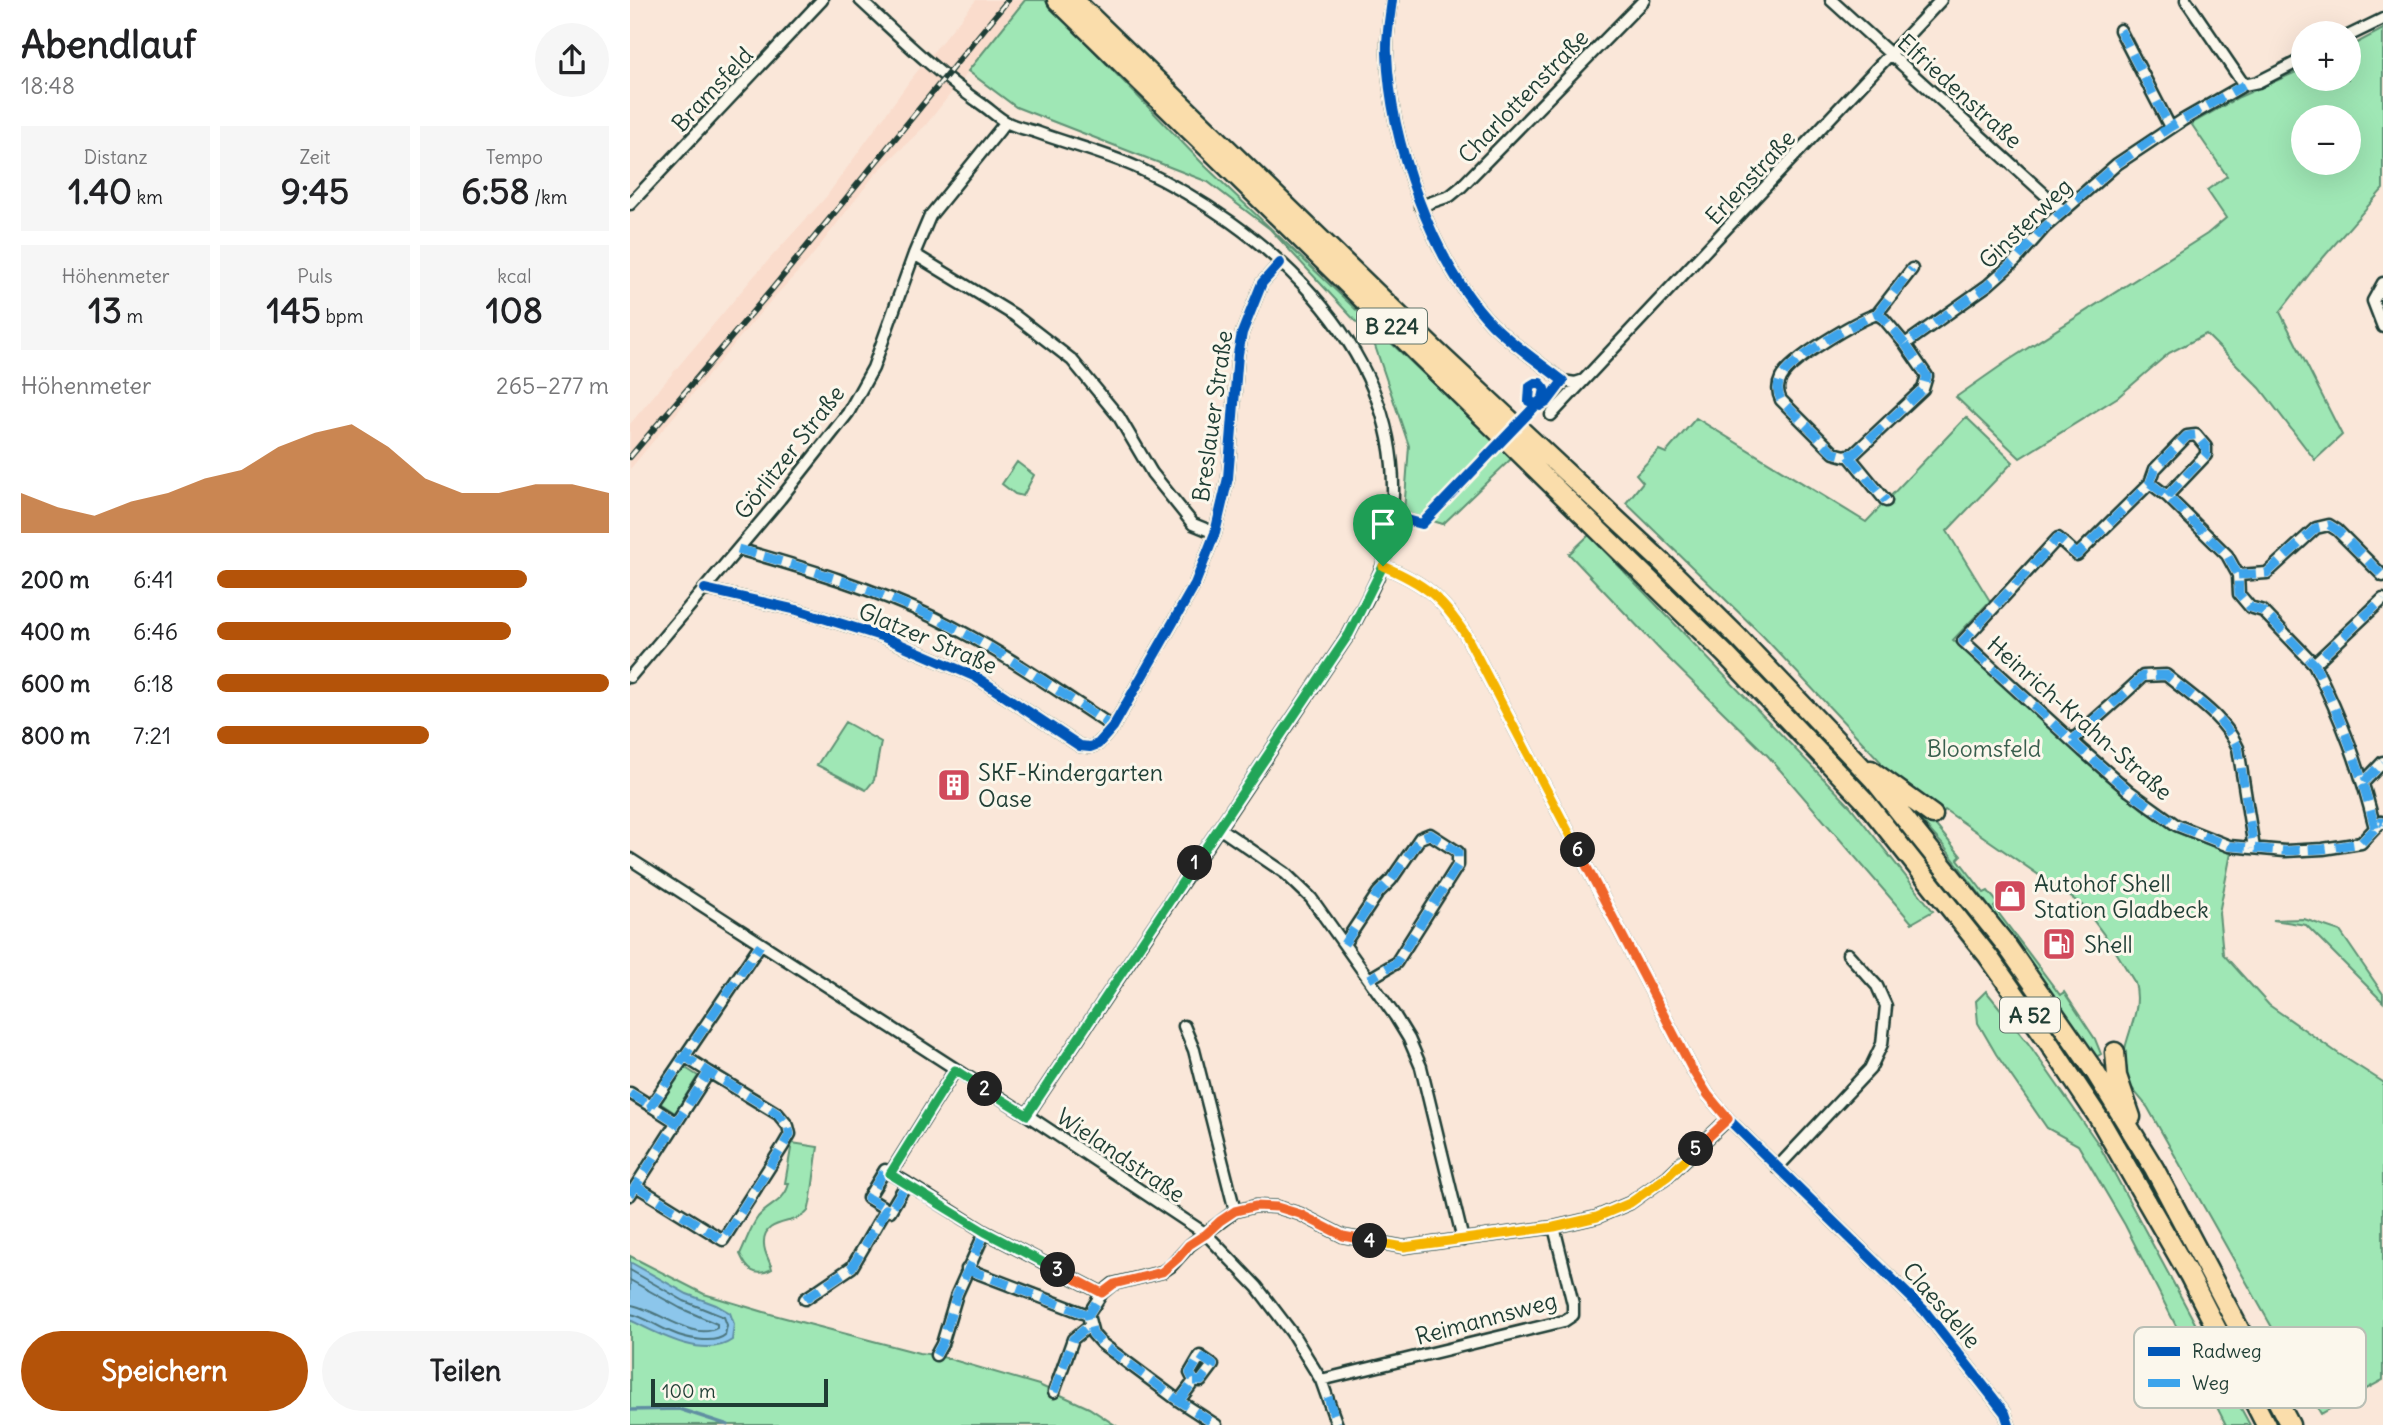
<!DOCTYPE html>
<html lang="de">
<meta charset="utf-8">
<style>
:root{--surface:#fff;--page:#f6f6f6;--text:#202124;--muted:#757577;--accent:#b45309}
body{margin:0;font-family:Delius,sans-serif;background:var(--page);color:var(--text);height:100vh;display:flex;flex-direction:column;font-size:26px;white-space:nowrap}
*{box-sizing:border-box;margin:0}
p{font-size:23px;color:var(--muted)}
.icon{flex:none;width:38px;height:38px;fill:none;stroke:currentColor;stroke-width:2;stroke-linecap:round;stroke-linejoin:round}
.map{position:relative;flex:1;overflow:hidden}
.drawer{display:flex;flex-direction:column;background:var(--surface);width:630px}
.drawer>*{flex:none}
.buttons{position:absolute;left:1661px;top:21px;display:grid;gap:14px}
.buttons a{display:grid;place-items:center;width:70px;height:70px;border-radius:50%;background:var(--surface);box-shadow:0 7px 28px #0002;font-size:35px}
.scale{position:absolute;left:21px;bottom:18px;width:177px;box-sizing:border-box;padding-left:7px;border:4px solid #1f3d34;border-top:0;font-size:19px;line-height:24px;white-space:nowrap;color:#1f3d34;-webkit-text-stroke:5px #fbf7ec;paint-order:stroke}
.pin{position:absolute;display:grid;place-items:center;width:60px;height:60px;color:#fff;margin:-72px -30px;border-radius:50% 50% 50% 0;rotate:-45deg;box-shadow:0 0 7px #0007}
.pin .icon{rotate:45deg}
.km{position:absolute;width:35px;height:35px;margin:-18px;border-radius:50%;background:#222;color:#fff;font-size:19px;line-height:35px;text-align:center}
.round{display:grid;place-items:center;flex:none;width:74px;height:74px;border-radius:37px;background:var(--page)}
.overview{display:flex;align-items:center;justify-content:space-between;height:119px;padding:0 21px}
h1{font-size:38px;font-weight:800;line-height:52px}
.stats{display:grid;grid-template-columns:repeat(3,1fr);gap:10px;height:119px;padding:7px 21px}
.stats div{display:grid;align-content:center;border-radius:0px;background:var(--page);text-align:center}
.stats b{font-size:35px;font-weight:800}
.stats small{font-size:19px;font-weight:400}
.stats p{font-size:19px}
.chart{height:196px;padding:14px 21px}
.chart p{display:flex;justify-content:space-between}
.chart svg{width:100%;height:126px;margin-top:7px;fill:var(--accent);opacity:.7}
.cta{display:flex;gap:14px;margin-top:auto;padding:14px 21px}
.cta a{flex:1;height:80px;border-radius:42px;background:var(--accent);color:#fff;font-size:28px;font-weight:800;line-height:80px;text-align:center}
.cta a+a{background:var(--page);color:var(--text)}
ul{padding:0 21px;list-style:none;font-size:23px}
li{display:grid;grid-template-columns:112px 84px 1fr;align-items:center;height:52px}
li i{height:18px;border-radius:9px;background:var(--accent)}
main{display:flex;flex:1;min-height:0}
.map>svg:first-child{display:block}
.built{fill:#fadccc}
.green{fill:#9fe7b5;stroke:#5f9274;stroke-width:2;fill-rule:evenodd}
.water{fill:#8cc6eb;stroke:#608fa2;stroke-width:2}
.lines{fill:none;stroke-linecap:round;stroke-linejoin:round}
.shore{stroke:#4b747d;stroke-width:2}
.stream{stroke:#608fa2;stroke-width:3.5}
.street-casing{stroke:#1f3d34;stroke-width:15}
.highway-casing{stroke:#1f3d34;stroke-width:23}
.street{stroke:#fbf7ec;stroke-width:10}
.highway{stroke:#faddab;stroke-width:18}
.rail-casing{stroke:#1f3d34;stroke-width:6}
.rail{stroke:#fbf7ec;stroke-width:3.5;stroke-dasharray:10;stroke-linecap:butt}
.quiet{stroke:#3da4eb;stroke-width:9;stroke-dasharray:18 9;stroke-linecap:butt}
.cycleway-casing{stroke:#fbf7ec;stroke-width:15}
.cycleway{stroke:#0057b8;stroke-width:10}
.split-1-casing{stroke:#fff;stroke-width:14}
.split-2-casing{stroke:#fff;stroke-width:14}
.split-3-casing{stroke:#fff;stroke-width:14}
.split-4-casing{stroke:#fff;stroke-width:14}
.split-5-casing{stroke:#fff;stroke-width:14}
.split-6-casing{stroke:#fff;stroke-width:14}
.split-7-casing{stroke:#fff;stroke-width:14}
.split-1{stroke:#22a559;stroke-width:9}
.split-2{stroke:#22a559;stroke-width:9}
.split-3{stroke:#22a559;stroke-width:9}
.split-4{stroke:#f0652b;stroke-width:9}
.split-5{stroke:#f5b400;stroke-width:9}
.split-6{stroke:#f0652b;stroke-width:9}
.split-7{stroke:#f5b400;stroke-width:9}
.labels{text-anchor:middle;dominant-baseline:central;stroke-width:6;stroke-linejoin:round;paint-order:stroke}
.shield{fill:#fbf7ec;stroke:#61756b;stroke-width:2}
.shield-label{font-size:21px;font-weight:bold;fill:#1f3d34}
.street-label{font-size:23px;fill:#1f3d34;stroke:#fbf7ec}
.park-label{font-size:23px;fill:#395f4e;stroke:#fbf7ec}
.poi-label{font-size:23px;fill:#1f3d34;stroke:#fbf7ec;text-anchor:start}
.key{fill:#fbf7ec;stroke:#b9bfb5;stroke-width:2}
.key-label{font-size:19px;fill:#1f3d34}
</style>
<main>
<section class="drawer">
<div class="overview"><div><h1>Abendlauf</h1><p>18:48</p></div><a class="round"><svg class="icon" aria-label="share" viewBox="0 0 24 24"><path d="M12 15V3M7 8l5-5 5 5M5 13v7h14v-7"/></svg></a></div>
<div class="stats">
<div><p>Distanz</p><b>1.40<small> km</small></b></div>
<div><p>Zeit</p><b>9:45</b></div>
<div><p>Tempo</p><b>6:58<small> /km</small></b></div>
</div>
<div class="stats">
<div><p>Höhenmeter</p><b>13<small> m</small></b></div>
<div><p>Puls</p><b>145<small> bpm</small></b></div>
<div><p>kcal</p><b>108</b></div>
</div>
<div class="chart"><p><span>Höhenmeter</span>265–277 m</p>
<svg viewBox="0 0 160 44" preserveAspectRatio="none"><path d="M0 44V30L10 35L20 38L30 33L40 30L50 25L60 22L70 14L80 9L90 6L100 14L110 25L120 30L130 30L140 27L150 27L160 30V44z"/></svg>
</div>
<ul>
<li><b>200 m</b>6:41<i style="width:79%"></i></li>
<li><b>400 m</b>6:46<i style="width:75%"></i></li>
<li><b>600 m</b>6:18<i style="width:100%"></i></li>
<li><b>800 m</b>7:21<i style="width:54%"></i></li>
</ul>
<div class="cta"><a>Speichern</a><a>Teilen</a></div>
</section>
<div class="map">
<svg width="1753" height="1425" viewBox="0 0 1753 1425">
<rect width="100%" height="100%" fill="#fae7d9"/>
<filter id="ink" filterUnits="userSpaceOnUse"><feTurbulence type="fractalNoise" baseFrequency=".0143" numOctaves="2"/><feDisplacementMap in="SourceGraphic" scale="14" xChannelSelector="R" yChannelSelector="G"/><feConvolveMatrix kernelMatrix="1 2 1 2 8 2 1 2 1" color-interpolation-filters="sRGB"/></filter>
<g filter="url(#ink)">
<path class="built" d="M346,0H395L295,126L246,173L178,261L136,306L0,469V424L125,275L196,197L281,79Z"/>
<path class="green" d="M395,0H415L575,166L882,458L813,524L774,512L779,446L743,340L640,229L578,182L386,107L338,71Z
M1753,29V189L1685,267L1650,312L1712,435L1685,460L1630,388L1576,334L1539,353L1488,397L1390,458L1326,397L1379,360L1577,234L1596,218L1577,190L1597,176L1562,125L1563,123L1609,97L1673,69V79H1718L1719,47ZM1673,117H1718V163H1673Z
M1336,417L1383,462L1317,531L1360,601L1323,640L1512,809L1546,832L1601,853L1589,913L1593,954L1639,1005L1709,1054L1753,1082V1380L1691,1414L1518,1108C1511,1098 1495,1083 1494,1071C1489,1041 1514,1016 1505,983L1483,947L1452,905L1315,810L1312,814L1247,768L1251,762L1133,636L996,503L1013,482L1006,474L1029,450L1036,453L1066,418L1236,522Z
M387,462L404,475L393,496L385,494L372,484Z
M959,535L1220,806L1303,911L1282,923L1138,756L1032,652L939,554Z
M215,722L251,742L244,780L236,790L187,765Z
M1286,810L1299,817L1331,856L1328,859L1354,893L1358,891L1368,903L1364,907L1430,995L1434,992L1465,1039L1471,1054L1466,1057L1379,933L1312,844L1284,813Z
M1674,919L1710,931L1753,994V1002L1676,925L1643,920Z
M1356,991L1398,1043L1469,1145L1620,1425H1596L1495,1225L1448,1145L1417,1128L1366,1054L1348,1023L1346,1001Z
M54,1067L68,1076L45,1113L30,1103Z
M162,1143L188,1147C186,1157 181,1207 178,1211C167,1226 132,1217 134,1244C134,1253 140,1261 142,1269C125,1278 117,1270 110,1254C116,1242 120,1228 128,1217C139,1204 155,1202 159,1183H155Z
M0,1256L74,1294L144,1315L289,1353L306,1355L409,1385L459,1408L485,1425H0Z"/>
<path class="water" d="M0,1262L57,1294L86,1305L100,1313L104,1324L102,1340C74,1360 26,1333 0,1320Z"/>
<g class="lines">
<path class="shore" d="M0,1270L54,1301L94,1317L97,1325L95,1335C84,1345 54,1338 41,1332C27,1327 14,1316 0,1314
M0,1280L50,1308L87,1324V1328C63,1342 24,1307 0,1305"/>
<path class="stream" d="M0,1410L49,1409L98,1425"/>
<defs>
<path id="street" d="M230,0C269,36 307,73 350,103C359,109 367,117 376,122C385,127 396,129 406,132C439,144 475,153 506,167C634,226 766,343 763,494C762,518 760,545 752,567C743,590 730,612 719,634L397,1115
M762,0C760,17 756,36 757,53C760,140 801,261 862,324C883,345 910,363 933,381L945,383L954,380
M1201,0L1433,211
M1556,0L1614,85
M1490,30L1540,127
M1718,36L1753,19
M0,204L192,0
M790,206L820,196L831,187L1014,0
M284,254L384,315L442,360L489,417L522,473L563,524L585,533
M1753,283L1743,301L1753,327
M1247,314L1282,269
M1275,344L1254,319L1247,314C1226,321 1161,359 1151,378C1147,386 1147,392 1151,400L1204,453L1215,456L1225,453L1293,389L1297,376L1275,344L1358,285L1386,260L1415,227L1487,164L1553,120L1614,85L1628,82L1673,59
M921,415L1311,0
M1219,456L1256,501
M1520,483L1537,496L1597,555L1608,575L1609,594L1620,607L1633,611L1684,664
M1537,496L1576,455V447L1566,435L1557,436L1525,469L1520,483L1447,555L1428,538L1333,641L1453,751L1499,791L1546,825L1599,846L1655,851L1693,849L1731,843L1751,822L1753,823
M108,549C175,568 242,588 305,618C367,648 425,689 483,727
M753,566C795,583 810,596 836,635L1063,1071L1078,1095L1098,1119L1294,1310L1375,1413L1379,1425
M1608,575L1637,573L1686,528L1699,525L1707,530L1753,576
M75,589L167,610L251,636L346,677L450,746L460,747L468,744L483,727L565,584L585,533L598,478L608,354L612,333L632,283L650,263
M0,677L150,499L218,413L243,368L284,254L300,216L376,122
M1442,741C1465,718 1490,699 1513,676L1536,675C1561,696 1595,717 1608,748L1624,848
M1734,782L1753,762
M589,828L655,873L681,898L765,1016L779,1039L791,1067L833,1240
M1745,828C1730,767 1712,720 1684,664L1753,599
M0,859L397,1115L576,1234L627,1287L662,1333L691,1380L707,1425
M714,944L748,893L761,880L790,838L800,834L828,852V865L766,963L739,979
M554,1026L564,1050L605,1211
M0,1093L21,1106
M46,1122L21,1106L130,945
M1147,1168L1240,1069L1252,1044L1256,1006L1247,986L1218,954
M260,1174L325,1070
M277,1183L355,1232L472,1293
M6,1186L93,1240L153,1146L160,1134L158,1126L148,1114L79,1072
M0,1195L79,1072L54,1056
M337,1269L458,1315
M175,1299L222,1267L256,1209L260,1211L277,1183L255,1170L238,1198L256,1209
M306,1355L312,1344L327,1294L355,1232
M691,1380L934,1321L943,1315V1304L924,1227
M424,1392L443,1339L459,1326
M549,1401L564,1381L560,1373L570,1356L583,1365L571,1381H564
M586,1425L549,1401L471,1343L463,1334L458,1315L472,1293L483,1284L532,1272L541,1266L560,1245L605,1211L626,1206L647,1207L670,1214L713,1236L774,1247L924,1227L967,1217L1000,1203L1038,1176L1098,1119"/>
<path id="highway" d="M427,0L1095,654L1234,800L1358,956L1413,1034L1470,1120L1559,1275L1636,1425
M444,0L805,350L1031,561L1108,637L1244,780L1377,946L1465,1072L1524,1168L1660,1425
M1241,770L1303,815
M1485,1052L1487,1076L1501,1117"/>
</defs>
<use href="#street" class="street-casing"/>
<use href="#highway" class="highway-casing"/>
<use href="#street" class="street"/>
<use href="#highway" class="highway"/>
<defs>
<path id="rail" d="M0,457L143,288L378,0"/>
</defs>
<use href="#rail" class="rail-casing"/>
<use href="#rail" class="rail"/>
<path class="quiet" d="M1490,30L1540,127
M1247,314L1282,269
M1275,344L1254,319L1247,314C1226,321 1161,359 1151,378C1147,386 1147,392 1151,400L1204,453L1215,456L1225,453L1293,389L1297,376L1275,344L1358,285L1386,260L1415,227L1487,164L1540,127L1614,85
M1219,456L1256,501
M1520,483L1537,496L1597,555L1608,575L1609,594L1620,607L1633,611L1684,664
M1537,496L1576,455V447L1566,435L1557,436L1525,469L1520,483L1447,555L1428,538L1333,641L1453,751L1499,791L1546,825L1599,846L1655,851L1693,849L1731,843L1751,822L1753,823
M108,549C175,568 242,588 305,618C367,648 425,689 483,727L478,732
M1608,575L1637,573L1686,528L1699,525L1707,530L1753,576
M1442,741C1465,718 1490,699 1513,676L1536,675C1561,696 1595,717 1608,748L1624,848
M1734,782L1753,762
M1745,828C1730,767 1712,720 1684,664L1753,599
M714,944L748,893L761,880L790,838L800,834L828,852V865L766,963L739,979
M0,1093L21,1106
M46,1122L21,1106L130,945
M260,1174L325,1070
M277,1183L355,1232L472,1293
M6,1186L93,1240L153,1146L160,1134L158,1126L148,1114L79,1072
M0,1195L79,1072L54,1056
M576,1234L560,1245L541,1266L532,1272L483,1284L472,1293L458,1315L463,1334L471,1343L549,1401L586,1425
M337,1269L458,1315
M175,1299L222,1267L256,1209L260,1211L277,1183L255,1170L238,1198L256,1209
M306,1355L312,1344L327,1294L355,1232
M424,1392L443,1339L459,1326
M698,1397L707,1425
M549,1401L564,1381L560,1373L570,1356L583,1365L571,1381H564"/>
<defs>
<path id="cycleway" d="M762,0C760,17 756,36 757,53C760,140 801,261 862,324C883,345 910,363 933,381L917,402L910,406L899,401L900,386L905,383H910L915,389L913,398L792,524L762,516L753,566C795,583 810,596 836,635L1063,1071L1078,1095L1098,1119L1294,1310L1375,1413L1379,1425
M75,589L167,610L251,636L346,677L450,746L460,747L468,744L483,727L565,584L585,533L598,478L608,354L612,333L632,283L650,263"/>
</defs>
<use href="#cycleway" class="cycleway-casing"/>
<use href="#cycleway" class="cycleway"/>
</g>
</g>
<g class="lines" filter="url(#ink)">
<defs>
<path id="split-1" d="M565,863L719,634L753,566"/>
<path id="split-2" d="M355,1089L397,1115L565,863"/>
<path id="split-3" d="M355,1089L325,1070L260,1174L355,1232L428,1270"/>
<path id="split-4" d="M428,1270L472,1293L484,1284L532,1272L548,1258L559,1245L576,1234L590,1221L605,1211L626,1206L647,1207L670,1214L713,1236L740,1241"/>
<path id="split-5" d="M740,1241L774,1247L924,1227L967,1217L1000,1203L1038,1176L1066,1149"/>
<path id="split-6" d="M948,850L1063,1071L1078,1095L1098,1119L1066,1149"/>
<path id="split-7" d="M753,566C795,584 810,596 836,635L948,850"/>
</defs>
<use href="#split-1" class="split-1-casing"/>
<use href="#split-2" class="split-2-casing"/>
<use href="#split-3" class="split-3-casing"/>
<use href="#split-4" class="split-4-casing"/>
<use href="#split-5" class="split-5-casing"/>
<use href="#split-6" class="split-6-casing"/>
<use href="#split-7" class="split-7-casing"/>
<use href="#split-1" class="split-1"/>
<use href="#split-2" class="split-2"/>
<use href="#split-3" class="split-3"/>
<use href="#split-4" class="split-4"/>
<use href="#split-5" class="split-5"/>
<use href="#split-6" class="split-6"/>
<use href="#split-7" class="split-7"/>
</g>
<defs>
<symbol id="building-square" viewBox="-11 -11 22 22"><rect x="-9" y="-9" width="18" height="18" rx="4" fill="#d1495b" stroke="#fbf7ec"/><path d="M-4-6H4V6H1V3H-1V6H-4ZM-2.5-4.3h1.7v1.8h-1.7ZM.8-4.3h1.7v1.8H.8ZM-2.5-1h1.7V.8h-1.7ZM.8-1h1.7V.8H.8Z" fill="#fff"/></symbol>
<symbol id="shop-square" viewBox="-11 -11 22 22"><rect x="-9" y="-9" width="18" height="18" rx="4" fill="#d1495b" stroke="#fbf7ec"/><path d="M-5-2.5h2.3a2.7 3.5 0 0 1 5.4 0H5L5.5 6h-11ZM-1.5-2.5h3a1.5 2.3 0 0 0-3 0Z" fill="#fff"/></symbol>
<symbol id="fuel-square" viewBox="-11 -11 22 22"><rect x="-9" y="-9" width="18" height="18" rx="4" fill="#d1495b" stroke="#fbf7ec"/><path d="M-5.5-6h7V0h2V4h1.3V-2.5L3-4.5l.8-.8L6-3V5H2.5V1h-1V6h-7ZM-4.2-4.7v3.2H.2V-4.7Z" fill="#fff"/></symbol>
</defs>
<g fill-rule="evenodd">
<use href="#building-square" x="305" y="766" width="38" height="38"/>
<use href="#shop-square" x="1361" y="877" width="38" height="38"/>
<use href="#fuel-square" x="1410" y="925" width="38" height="38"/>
</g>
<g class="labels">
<g class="shield">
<rect x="727" y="308.5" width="70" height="35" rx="5"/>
<rect x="1370" y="997.5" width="60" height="35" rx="5"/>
</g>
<g class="shield-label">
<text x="762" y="326">B 224</text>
<text x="1400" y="1015">A 52</text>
</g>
<g class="street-label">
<text transform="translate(82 89) rotate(-47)">Bramsfeld</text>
<text transform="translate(1330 91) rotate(42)">Elfriedenstraße</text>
<text transform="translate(893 96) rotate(-46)">Charlottenstraße</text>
<text transform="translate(1120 177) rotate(-47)">Erlenstraße</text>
<text transform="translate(1395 223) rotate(-44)">Ginsterweg</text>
<text transform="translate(582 416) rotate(-82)">Breslauer Straße</text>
<text transform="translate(159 452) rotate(-52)">Görlitzer Straße</text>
<text transform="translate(298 638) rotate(23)">Glatzer Straße</text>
<text transform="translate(1450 718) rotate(41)">Heinrich-Krahn-Straße</text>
<text transform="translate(491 1155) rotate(34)">Wielandstraße</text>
<text transform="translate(1312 1305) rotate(49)">Claesdelle</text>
<text transform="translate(856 1318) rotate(-15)">Reimannsweg</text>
</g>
<g class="park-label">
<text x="1354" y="748">Bloomsfeld</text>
</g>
<g class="poi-label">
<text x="348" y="772">SKF-Kindergarten<tspan x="348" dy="26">Oase</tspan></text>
<text x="1404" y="883">Autohof Shell<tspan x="1404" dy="26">Station Gladbeck</tspan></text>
<text x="1454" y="944">Shell</text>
</g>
</g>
<rect x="1504" y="1327" width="232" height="81" rx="10" class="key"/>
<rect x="1518" y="1347" width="32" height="9" fill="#0057b8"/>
<rect x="1518" y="1379" width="32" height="8" fill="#3da4eb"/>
<g class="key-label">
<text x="1562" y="1358">Radweg</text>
<text x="1562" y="1390">Weg</text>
</g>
</svg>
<div class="buttons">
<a>+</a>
<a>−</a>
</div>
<div class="scale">100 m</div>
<div class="pin" style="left:753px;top:566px;background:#1e9e55"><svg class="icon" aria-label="arrive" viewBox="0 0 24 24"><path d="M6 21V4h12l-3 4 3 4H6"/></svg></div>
<b class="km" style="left:565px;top:863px">1</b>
<b class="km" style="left:355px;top:1089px">2</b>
<b class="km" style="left:428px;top:1270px">3</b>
<b class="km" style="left:740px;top:1241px">4</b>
<b class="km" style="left:1066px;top:1149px">5</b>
<b class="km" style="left:948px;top:850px">6</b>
</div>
</main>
